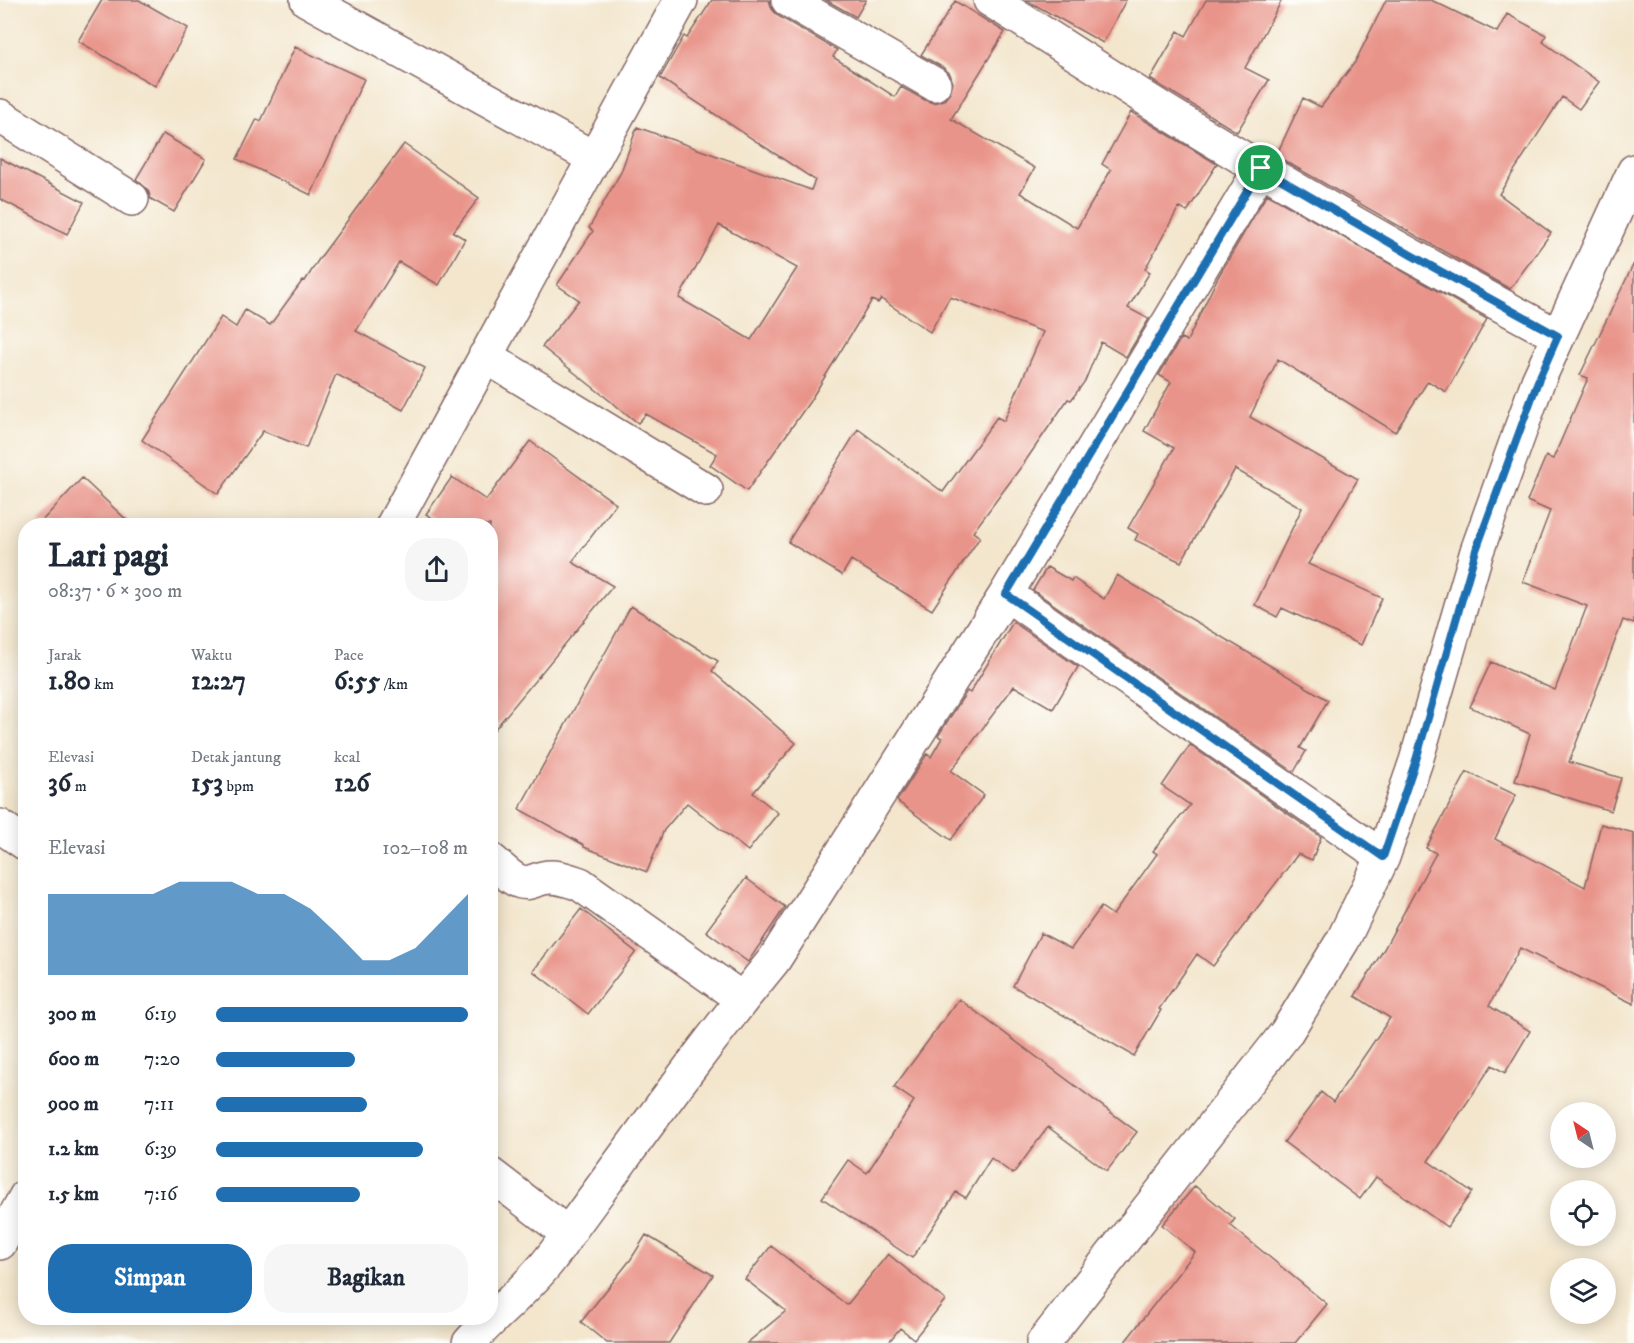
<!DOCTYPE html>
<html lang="id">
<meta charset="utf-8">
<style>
:root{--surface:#fff;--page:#f6f6f7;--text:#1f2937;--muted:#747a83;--accent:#1f6fb2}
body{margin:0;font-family:"IM FELL DW Pica",serif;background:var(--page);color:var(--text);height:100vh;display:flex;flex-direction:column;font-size:22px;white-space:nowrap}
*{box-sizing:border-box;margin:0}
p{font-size:20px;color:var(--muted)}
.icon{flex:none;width:33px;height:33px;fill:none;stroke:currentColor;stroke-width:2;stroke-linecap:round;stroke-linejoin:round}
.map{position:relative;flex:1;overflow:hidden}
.panel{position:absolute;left:18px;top:518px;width:480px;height:807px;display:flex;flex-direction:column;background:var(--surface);border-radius:24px;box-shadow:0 3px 15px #0003}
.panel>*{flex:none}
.needle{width:39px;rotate:325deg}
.controls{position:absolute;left:1550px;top:1102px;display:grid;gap:12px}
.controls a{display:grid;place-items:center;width:66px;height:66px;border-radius:50%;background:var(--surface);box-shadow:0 3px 15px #0003;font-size:30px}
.pin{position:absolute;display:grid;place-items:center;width:51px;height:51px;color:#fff;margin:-26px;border:3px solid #fff;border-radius:50%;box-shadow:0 2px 6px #0007}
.round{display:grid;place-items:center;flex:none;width:63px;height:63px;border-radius:24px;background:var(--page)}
.headline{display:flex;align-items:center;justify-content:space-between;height:102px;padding:0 30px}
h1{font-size:33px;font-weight:700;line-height:45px}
.stats{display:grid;grid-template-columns:repeat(3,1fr);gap:9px;height:102px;padding:6px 30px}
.stats div{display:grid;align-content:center}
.stats b{font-size:26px;font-weight:700}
.stats small{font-size:16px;font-weight:400}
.stats p{font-size:16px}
.chart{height:168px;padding:12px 30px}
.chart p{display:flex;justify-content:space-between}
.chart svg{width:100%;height:108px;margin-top:6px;fill:var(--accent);opacity:.7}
.cta{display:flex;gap:12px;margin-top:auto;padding:12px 30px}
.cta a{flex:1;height:69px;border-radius:24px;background:var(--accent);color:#fff;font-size:24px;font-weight:700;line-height:69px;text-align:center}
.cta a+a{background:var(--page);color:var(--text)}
ul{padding:0 30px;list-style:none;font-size:20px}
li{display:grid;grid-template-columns:96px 72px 1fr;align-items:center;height:45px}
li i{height:15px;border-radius:8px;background:var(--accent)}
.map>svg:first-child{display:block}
.building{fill:#e9948a;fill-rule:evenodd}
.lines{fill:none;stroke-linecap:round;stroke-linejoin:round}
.minor-casing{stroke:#856564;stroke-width:36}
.minor{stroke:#fff;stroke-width:33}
.route-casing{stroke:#fff;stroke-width:12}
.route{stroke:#1f6fb2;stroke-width:8}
</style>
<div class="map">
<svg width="1634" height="1343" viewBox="0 0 1634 1343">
<rect width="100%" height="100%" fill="#fdfcf7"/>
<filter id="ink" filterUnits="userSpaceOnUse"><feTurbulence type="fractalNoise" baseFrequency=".0167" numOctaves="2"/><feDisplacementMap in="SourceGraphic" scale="12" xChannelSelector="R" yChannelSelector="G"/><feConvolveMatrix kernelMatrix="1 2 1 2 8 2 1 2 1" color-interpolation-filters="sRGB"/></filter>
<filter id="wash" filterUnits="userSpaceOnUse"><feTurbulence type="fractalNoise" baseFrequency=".008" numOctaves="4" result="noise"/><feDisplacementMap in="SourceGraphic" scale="24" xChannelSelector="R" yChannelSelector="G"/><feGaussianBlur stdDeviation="1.35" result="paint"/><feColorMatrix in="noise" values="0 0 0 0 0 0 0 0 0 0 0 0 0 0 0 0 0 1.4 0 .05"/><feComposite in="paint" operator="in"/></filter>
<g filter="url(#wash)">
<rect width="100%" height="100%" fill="#f3e6cd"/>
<g id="blocks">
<path class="building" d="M102,0H139L188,28L155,86L78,41Z
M712,0H769L772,9L778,16L837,50L833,57L895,97L901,87L925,100L933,103L944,100L950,93L953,83L950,74L944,68L921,55L955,1L1005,32L951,119L1035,168L1020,193L1077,228L1111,170L1102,164L1131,112L1217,164L1187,212L1179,207L1145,269L1150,272L1128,308L1149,319L1126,357L1101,342L1085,381L1071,400L1068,399L1024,463L973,532L980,537L932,610L851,560L842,575L788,542L858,429L943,492L997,417L1004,421L1043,332L950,297L930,332L881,299L878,303L872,300L810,401L747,491L710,465L717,454L646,414L638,423L542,347L579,300L557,285L593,231L589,228L621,172L637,127L811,190L815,180L660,78L684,36L687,38ZM719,225L797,268L751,340L679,298Z
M826,0H866L856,17Z
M1026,0H1126L1103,43Z
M1206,0H1282L1245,68L1269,80L1237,132L1150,79L1178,31L1186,36Z
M1386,0H1431L1497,32L1507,14L1546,35L1543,42L1599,82L1579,109L1562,97L1499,194L1551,233L1510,289L1276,156L1303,98L1321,107L1355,62Z
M295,47L364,79L311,195L237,159L257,119L261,121Z
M163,134L206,159L174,212L151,199L148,190L136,179Z
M404,144L479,198L453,232L465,239L439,285L399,262L356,331L425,368L403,410L336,374L306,448L263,431L218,494L142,440L221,317L236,327L245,310L270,325L303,280L305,281L319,259Z
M0,158L84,202L67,234L0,199Z
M1267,194L1487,319L1446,392L1428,381L1395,432L1278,359L1250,417L1358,479L1308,564L1382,598L1361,645L1282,608L1277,617L1255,605L1302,508L1235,469L1181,562L1135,540L1138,534L1128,528L1174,448L1144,431L1171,382L1159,375L1181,338L1187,341L1218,277Z
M1634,263V624L1623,620L1569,762L1621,778L1611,811L1515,781L1530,734L1470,707L1491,662L1555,690L1587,606L1523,582L1550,511L1527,501L1546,456L1553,459L1588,378L1580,375Z
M530,441L616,504L572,562L613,586L490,735V525H443L426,514L452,477L486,500Z
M82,478L132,525H38Z
M1047,567L1071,581L1073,578L1104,599L1117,575L1328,700L1300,748L1306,751L1294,772L1033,590Z
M631,606L718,661L712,671L796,743L753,793L778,813L748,851L687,803L664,830L647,872L584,847V845L519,809Z
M1013,622L1078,667L1053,709L1014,686L951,771L984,795L951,840L897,801L927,754L931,757L942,738L938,736L967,691L970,693Z
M1190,745L1321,837L1312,860L1298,854L1213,966L1197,954L1159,1009L1161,1010L1134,1056L1013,986L1041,933L1071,949L1101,907L1113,915L1157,854L1153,851L1190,805L1162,786Z
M1467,772L1516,795L1495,839L1585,887L1601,824L1634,833V1004L1520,948L1489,1006L1530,1031L1505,1073L1492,1065L1428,1161L1472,1192L1447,1227L1376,1177L1360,1199L1284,1142L1321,1092L1333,1102L1390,1018L1355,996L1384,949L1436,853L1426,848Z
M746,878L785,907L748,962L706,931Z
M581,909L636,952L588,1014L533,971Z
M959,999L1137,1132L1107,1171L1048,1127L1013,1174L991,1158L966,1198L956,1192L912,1258L822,1198L848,1160L867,1173L914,1101L894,1087Z
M1195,1186L1235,1219L1230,1225L1327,1304L1295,1343H1124L1195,1252L1162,1225Z
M646,1235L713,1275L669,1343H607L581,1322L631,1259Z
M771,1246L847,1305L888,1254L945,1300L914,1339L900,1328L888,1343H747L786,1311L745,1279Z"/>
</g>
</g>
<g filter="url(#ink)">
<use href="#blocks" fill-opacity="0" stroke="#856564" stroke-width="1.5"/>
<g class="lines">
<defs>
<path id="minor" d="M307,0L594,158
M788,0L934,84
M990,0C1050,37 1108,75 1167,112C1295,191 1426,265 1558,336
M0,116L132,199
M1261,168L1006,594L1383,857
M485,356L706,490
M393,525L681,0
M0,826L26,844
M490,859C499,866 510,879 521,882C529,884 535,880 543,878C556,875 568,880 580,884L742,999
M490,1174L567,1233
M0,1243L26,1196
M469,1343C495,1313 527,1290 551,1258C560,1247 568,1233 577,1221C642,1133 705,1044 774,960L1006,594
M1043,1343L1286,1033L1343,940L1383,857L1416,761L1477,551L1538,381L1634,171"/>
</defs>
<use href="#minor" class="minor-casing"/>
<use href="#minor" class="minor"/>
</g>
</g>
<g class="lines" filter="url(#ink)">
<defs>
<path id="route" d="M1261,168L1411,255L1558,336L1538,381L1476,550L1416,760L1383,857L1006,594Z"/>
</defs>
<use href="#route" class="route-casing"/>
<use href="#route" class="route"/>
</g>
</svg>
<div class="controls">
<a><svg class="needle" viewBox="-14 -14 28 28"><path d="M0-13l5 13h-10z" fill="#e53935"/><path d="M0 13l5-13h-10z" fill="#747a83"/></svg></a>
<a><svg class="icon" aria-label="locate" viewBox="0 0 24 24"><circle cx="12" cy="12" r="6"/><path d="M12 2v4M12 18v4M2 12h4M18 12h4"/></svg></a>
<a><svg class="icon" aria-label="layers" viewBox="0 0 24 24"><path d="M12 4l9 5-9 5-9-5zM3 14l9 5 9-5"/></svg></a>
</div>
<div class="pin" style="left:1261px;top:168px;background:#1e9e55"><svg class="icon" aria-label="arrive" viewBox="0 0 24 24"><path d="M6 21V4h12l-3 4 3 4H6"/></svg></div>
<section class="panel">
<div class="headline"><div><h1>Lari pagi</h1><p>08:37 · 6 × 300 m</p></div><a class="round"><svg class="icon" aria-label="share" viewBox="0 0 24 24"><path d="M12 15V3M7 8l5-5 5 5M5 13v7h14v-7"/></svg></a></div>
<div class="stats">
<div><p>Jarak</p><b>1.80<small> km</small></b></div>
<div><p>Waktu</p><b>12:27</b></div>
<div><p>Pace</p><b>6:55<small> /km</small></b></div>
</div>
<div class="stats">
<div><p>Elevasi</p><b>36<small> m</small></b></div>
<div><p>Detak jantung</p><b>153<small> bpm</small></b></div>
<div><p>kcal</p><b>126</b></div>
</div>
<div class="chart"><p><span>Elevasi</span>102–108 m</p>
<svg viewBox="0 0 160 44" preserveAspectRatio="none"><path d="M0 44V11L10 11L20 11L30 11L40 11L50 6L60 6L70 6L80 11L90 11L100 17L110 27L120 38L130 38L140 33L150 22L160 11V44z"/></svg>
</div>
<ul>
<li><b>300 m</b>6:19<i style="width:100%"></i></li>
<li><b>600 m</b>7:20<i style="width:55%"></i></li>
<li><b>900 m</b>7:11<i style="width:60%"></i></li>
<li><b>1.2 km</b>6:39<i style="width:82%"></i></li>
<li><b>1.5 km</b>7:16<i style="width:57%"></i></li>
</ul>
<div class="cta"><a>Simpan</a><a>Bagikan</a></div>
</section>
</div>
